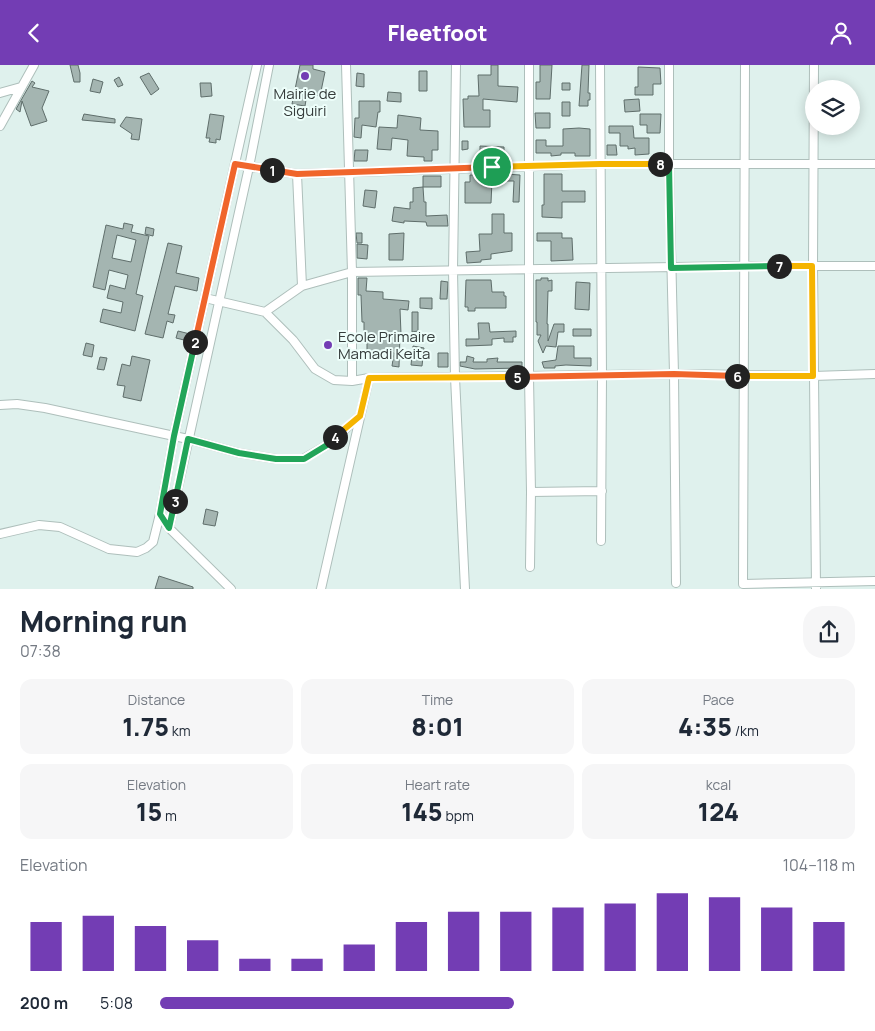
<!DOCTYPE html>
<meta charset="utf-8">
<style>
:root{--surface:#fff;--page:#f6f6f7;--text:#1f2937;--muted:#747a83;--accent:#733db4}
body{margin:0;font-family:Manrope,sans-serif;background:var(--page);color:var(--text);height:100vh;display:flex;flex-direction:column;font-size:19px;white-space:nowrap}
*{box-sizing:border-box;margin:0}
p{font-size:16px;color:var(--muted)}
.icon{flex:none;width:28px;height:28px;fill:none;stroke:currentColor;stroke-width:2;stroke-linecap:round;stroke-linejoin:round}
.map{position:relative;height:524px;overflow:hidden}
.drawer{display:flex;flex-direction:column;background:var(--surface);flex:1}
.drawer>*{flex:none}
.fabs{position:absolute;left:805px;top:15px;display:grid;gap:10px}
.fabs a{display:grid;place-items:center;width:55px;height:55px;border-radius:50%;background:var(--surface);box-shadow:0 2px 12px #0003;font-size:25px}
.pin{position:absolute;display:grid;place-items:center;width:42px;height:42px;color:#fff;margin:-21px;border:2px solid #fff;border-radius:50%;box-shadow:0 1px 5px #0007}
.km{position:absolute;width:25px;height:25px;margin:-12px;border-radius:50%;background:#222;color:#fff;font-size:14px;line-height:25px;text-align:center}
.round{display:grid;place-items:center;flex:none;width:52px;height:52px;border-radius:20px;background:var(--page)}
.overview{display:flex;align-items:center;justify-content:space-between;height:85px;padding:0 20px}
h1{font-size:28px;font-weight:800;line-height:38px}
.metrics{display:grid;grid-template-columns:repeat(3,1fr);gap:8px;height:85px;padding:5px 20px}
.metrics div{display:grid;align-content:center;border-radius:12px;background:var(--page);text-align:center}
.metrics b{font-size:25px;font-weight:800}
.metrics small{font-size:14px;font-weight:400}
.metrics p{font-size:14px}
.chart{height:140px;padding:10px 20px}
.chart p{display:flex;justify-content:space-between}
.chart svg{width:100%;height:90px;margin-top:5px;stroke:var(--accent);stroke-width:6}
ul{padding:0 20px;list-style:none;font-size:16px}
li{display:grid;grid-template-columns:80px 60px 1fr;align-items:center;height:38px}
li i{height:12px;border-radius:6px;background:var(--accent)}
header{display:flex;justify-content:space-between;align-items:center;height:65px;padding:0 20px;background:var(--accent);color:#fff;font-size:22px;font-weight:800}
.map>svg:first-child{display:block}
.building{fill:#a4b5b1;stroke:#5f6e6b;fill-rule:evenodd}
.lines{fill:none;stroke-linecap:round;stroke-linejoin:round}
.minor-casing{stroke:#aebfbb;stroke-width:10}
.minor{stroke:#fff;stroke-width:8}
.split-1-casing{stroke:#fff;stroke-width:10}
.split-2-casing{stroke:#fff;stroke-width:10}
.split-3-casing{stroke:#fff;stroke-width:10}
.split-4-casing{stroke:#fff;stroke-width:10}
.split-5-casing{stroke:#fff;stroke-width:10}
.split-6-casing{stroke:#fff;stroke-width:10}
.split-7-casing{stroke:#fff;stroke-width:10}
.split-8-casing{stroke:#fff;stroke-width:10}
.split-9-casing{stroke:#fff;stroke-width:10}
.split-1{stroke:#f0652b;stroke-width:6}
.split-2{stroke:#f0652b;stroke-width:6}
.split-3{stroke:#22a559;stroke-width:6}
.split-4{stroke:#22a559;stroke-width:6}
.split-5{stroke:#f5b400;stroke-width:6}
.split-6{stroke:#f0652b;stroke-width:6}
.split-7{stroke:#f5b400;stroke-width:6}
.split-8{stroke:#22a559;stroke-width:6}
.split-9{stroke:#f5b400;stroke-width:6}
.poi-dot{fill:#733db4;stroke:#edfefa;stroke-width:2}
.labels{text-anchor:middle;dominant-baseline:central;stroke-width:4;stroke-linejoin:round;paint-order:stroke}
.poi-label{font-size:15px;fill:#353c3b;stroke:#edfefa}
</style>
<header><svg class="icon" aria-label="back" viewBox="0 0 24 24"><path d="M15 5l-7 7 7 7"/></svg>Fleetfoot<svg class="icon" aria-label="person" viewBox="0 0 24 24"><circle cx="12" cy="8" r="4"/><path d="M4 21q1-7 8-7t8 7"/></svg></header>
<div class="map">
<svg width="875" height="524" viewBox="0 0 875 524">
<rect width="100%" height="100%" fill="#dff1ed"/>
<path class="building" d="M70,0H78L80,8V17H74Z
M300,0H313V4L325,7L320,31L307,29L305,41L292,39Z
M491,0H498V21L518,22L517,37L483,34V45H490V62H464L463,34H468V31H479L478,10H491Z
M540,0H552L550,34H536V17H540Z
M582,0H589L588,28H590V35H588V41H579Z
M638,2L660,3L661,19H653V30H635V22H638Z
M419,6H427V26H419Z
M149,8L159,24L151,30L140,12Z
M357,8L364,9V22L356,21Z
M119,12L123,20L118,22L114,15Z
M93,14L103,17L100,28L90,26Z
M32,16L35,18L32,22L49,26L42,43L47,56L31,61L22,36L20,47L16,44Z
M200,18H211L212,31L201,32Z
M562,18H570V25H562Z
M388,27L401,28V37L387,36Z
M639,34L640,46L625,47L624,35Z
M359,36H380V47H378L376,62L362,60L361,73L354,72L355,53H359Z
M562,37H570V51H562Z
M535,48H550V63H536Z
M84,49L115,54V58L82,55Z
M210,49L224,51L220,75L216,74V78L209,77L210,73H206Z
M640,49H661L660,68H647V60H640Z
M398,50L421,53L420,65L438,66V85H432V96H424V92L407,91L408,75L392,73L391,85L377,84L379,62L397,63Z
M126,52L142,54L139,75L131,74L132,69L120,61Z
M609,61H633L634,73H649V89L635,90V83L628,84V81H620V68H609Z
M579,63L590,64V91H575V88H561V90L551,91V88H536V75H546V81H563V64Z
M462,76H468V84L462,85Z
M607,80H616L617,90H607Z
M480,81L504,82V92L480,91Z
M355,85H368L367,96H354Z
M506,109L520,110L519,137H513L514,116H506Z
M544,109H562V126H585V137H562V153L542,152V140H544Z
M470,110H478V116H492L491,138H465V117H470Z
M423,111H441V122H423Z
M423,122L424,137H426V151L447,150L448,161H427L426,157L404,156V158L392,156L394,142L410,144V137H413V123Z
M365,125L377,126L375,143L363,141Z
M492,149H504V168H512V186L491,189V194L481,195V197L467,198L466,187L480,186L479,169H492Z
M124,158L133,160L131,167L149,171L136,229L143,231L135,266L100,257L103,244L121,248L123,237L107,233L110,220L125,224L128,210L109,205L105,225L93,222L106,160L123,164ZM117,170L136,175L131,197L112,193Z
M146,162L154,164L153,171L145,169Z
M356,168H362V178H357Z
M404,168L403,195H389V169Z
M537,168H562V173H572L573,195L551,196V176H537Z
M168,178L182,181L176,208L199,213L197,226L175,221L168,249L175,250L173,258L167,256L163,273L145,269Z
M357,179L368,180L367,194L357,193Z
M358,213H367L366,226L383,227V234L409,236L408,245L400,244L401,269H400L399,302L392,301L394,288L367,287V271H364V257H362L361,230H358Z
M541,213H548V216L552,215V226H548L547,259H548V276L554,259H564V267H558L556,282L546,281L543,288L538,276L541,270H537V257H536V215H541Z
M466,215H491L492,227H504V231H506V243H475V246H468V242H465Z
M441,216L448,217L447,234H440Z
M576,217L590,218L589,245L575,244Z
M420,233H432V244L420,243Z
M412,247H418V266L412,267Z
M478,258H489L490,267L516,266V272H513V277H504V273L492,274V280L466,281V274H479Z
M573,264H591V271H573Z
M178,266L190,269L188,276L176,273Z
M86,278L94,280L92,292L83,290Z
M413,281L424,283L422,301L411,300Z
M558,281H574V293H591V301L566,300L555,301V303H544L542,297L556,295Z
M438,288H448V302H438Z
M132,291L150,295L141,336L123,332L125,321L117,320L122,299L130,301Z
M467,291L474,293L473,297H487V294L498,293L497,297H522V303L475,304L460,301V297H466Z
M100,292L107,293L104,305L97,304Z
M206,444L218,447L215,461L203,459Z
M159,511L193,522V524H155Z"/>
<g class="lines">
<defs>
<path id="minor" d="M346,0L352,207V316
M456,0L453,205L455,312L465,524
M529,0V312L531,427L530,502
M600,0L602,311L601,476
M669,0V99L674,309L676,518
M745,0L743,519L875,516
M814,0L813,201L816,524
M0,28L21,22
M0,61L34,0
M235,99L297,109L600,99H875
M297,109L302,221
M205,233L265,247L302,221L352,207L743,201H875
M265,247L293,275L315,304L334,315L352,316L369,313L674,309L813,311L875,309
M0,340L17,339L45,343L188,374L239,388L276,394H303L327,380L360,351
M531,427L602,426
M160,449L169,463L231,524
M169,463L249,102L269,0
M0,469L39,460L60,462L109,484L137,487L146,483L153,477L160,449L174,371L257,0
M321,524L369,313"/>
</defs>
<use href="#minor" class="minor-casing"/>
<use href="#minor" class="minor"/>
</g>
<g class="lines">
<defs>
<path id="split-1" d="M272,105L297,109L492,102"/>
<path id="split-2" d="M195,277L235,99L272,105"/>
<path id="split-3" d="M175,436L169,463L160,449L174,371L195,277"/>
<path id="split-4" d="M175,436L188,374L239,388L276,394H304L327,380L335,372"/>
<path id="split-5" d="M335,372L360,351L369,313L517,312"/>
<path id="split-6" d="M517,312L674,309L737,311"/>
<path id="split-7" d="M737,311H813L812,201H779"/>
<path id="split-8" d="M660,99H669L671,203L779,201"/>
<path id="split-9" d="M492,102L600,99H660"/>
</defs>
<use href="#split-1" class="split-1-casing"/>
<use href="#split-2" class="split-2-casing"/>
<use href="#split-3" class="split-3-casing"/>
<use href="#split-4" class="split-4-casing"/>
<use href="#split-5" class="split-5-casing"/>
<use href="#split-6" class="split-6-casing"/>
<use href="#split-7" class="split-7-casing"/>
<use href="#split-8" class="split-8-casing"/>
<use href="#split-9" class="split-9-casing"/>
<use href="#split-1" class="split-1"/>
<use href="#split-2" class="split-2"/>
<use href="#split-3" class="split-3"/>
<use href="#split-4" class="split-4"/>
<use href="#split-5" class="split-5"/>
<use href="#split-6" class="split-6"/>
<use href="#split-7" class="split-7"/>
<use href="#split-8" class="split-8"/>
<use href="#split-9" class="split-9"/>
</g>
<g class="poi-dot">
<circle cx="305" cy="11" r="5"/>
<circle cx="328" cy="280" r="5"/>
</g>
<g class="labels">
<g class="poi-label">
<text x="305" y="28">Mairie de<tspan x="305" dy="17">Siguiri</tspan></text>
<text x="338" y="271" text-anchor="start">Ecole Primaire<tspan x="338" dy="17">Mamadi Keita</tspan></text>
</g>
</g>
</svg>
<div class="fabs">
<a><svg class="icon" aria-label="layers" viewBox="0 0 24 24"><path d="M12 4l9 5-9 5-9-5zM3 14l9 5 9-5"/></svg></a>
</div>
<div class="pin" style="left:492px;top:102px;background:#1e9e55"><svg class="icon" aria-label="arrive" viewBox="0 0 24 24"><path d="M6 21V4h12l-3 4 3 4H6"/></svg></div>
<b class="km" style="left:272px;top:105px">1</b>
<b class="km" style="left:195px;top:277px">2</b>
<b class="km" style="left:175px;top:436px">3</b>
<b class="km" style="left:335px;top:372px">4</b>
<b class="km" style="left:517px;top:312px">5</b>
<b class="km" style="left:737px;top:311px">6</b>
<b class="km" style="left:779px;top:201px">7</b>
<b class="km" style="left:660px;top:99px">8</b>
</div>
<section class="drawer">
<div class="overview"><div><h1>Morning run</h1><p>07:38</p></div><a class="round"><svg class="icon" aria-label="share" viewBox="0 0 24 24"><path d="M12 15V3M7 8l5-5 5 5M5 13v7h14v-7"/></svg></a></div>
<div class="metrics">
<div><p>Distance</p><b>1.75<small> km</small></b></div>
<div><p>Time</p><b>8:01</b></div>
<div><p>Pace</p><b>4:35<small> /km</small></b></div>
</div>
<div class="metrics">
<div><p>Elevation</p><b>15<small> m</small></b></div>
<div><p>Heart rate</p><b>145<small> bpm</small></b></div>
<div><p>kcal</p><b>124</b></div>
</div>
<div class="chart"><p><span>Elevation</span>104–118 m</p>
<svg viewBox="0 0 160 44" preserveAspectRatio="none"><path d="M5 44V20M15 44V17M25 44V22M35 44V29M45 44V38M55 44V38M65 44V31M75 44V20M85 44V15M95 44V15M105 44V13M115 44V11M125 44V6M135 44V8M145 44V13M155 44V20"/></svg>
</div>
<ul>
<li><b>200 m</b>5:08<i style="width:51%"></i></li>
</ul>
</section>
